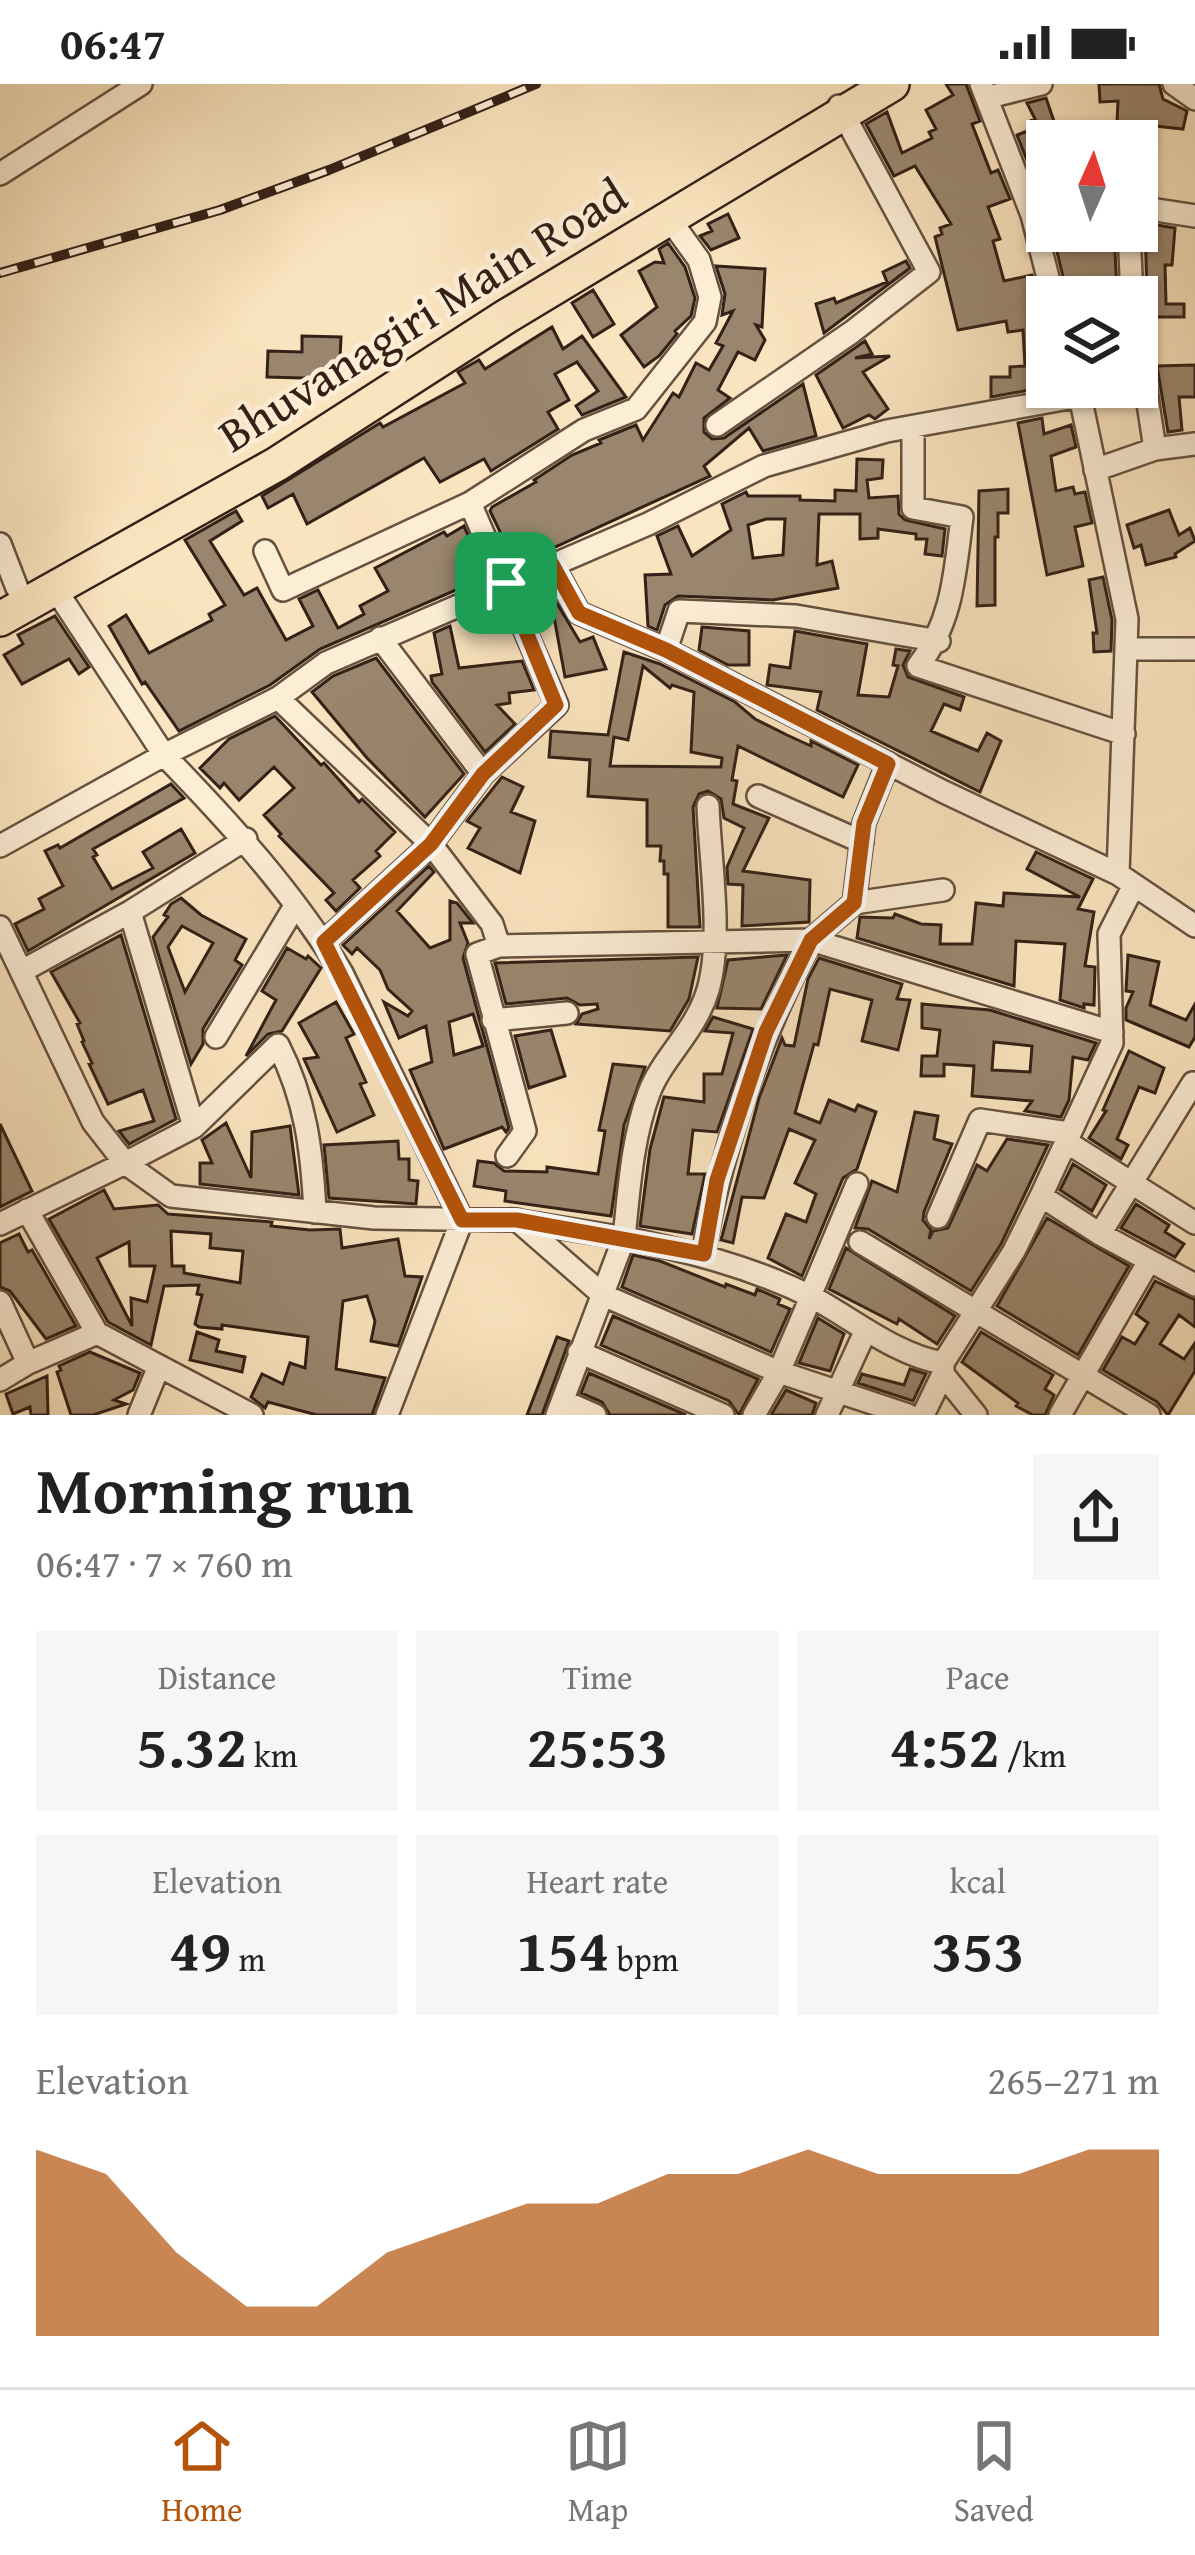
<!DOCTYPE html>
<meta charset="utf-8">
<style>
:root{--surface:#fff;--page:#f6f6f6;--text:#222;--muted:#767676;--line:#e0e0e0;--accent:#b45309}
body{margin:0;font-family:"Gentium Book Plus",serif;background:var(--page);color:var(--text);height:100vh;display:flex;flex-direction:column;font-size:45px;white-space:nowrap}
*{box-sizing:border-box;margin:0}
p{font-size:39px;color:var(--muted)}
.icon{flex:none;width:66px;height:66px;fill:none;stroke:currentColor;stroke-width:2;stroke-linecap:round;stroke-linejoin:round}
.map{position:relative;height:1331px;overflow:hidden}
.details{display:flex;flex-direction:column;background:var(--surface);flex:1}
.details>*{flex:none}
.needle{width:78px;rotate:3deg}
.buttons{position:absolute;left:1026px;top:36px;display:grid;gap:24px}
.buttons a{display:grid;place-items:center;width:132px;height:132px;border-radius:0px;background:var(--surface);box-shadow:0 3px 9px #0004;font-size:60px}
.pin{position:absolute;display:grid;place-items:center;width:102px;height:102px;color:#fff;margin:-51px;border-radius:24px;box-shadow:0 6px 18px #0006}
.round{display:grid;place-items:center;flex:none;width:126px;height:126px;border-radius:0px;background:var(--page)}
.overview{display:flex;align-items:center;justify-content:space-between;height:204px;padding:0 36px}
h1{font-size:66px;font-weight:700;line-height:90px}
.figures{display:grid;grid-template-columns:repeat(3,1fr);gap:18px;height:204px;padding:12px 36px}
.figures div{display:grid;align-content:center;border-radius:0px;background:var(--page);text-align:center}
.figures b{font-size:60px;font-weight:700}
.figures small{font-size:33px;font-weight:400}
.figures p{font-size:33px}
.chart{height:336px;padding:24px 36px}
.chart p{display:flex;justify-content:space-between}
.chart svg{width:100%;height:216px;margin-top:12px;fill:var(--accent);opacity:.7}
.status{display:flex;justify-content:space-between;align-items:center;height:84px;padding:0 60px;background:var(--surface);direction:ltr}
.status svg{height:33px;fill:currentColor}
.tabs{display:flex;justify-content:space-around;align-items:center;height:168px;border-top:3px solid var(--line);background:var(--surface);font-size:33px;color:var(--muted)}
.tabs a{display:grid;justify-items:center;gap:6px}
.tabs .current{color:var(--accent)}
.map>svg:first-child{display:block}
.building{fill:#9a866e;stroke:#332016;stroke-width:3;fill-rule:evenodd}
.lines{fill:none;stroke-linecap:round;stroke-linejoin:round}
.street-casing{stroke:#655140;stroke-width:26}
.primary-casing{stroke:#332016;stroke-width:38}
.street{stroke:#fcedd5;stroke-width:21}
.primary{stroke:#fae4bf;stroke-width:33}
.rail-casing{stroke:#332016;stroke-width:10}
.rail{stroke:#fcedd5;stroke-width:6;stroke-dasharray:18;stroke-linecap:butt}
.route-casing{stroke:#fff;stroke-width:24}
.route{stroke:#b45309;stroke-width:15}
.labels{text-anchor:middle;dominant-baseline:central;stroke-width:9;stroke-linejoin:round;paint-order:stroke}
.street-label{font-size:48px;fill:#332016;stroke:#fcedd5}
</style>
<div class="status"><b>06:47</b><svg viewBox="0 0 49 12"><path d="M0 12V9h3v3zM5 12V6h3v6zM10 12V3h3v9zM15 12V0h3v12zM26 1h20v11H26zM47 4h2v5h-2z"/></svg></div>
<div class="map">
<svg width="1195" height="1331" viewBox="0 0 1195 1331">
<rect width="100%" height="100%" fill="#fae4bf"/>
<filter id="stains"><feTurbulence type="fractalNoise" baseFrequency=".00167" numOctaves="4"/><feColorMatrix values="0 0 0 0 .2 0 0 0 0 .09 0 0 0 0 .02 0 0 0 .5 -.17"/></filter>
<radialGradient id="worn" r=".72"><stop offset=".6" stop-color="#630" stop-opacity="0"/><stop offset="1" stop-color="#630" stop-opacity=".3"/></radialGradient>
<path class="building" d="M946,0H966L980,37L972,40L991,89L998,86L1010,115L988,123L1000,155L993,157L1004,197L1032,191L1044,225L1047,288L1039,290L1040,304L991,313V293H1010V283L1025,282L1023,246L1008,248L1006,237L958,246L935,153L942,150L940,144L951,140L915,82L894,92L866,40L887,28L902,69L932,54L929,48L936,45L926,26L953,11Z
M1099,0H1159L1163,15L1187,27L1183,45L1117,38L1118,17L1100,18Z
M1046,14L1057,46L1047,49V98L1037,102L1017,51L1033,45L1030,37L1035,35L1027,19Z
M728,130L739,154L711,166L700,152L712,147L708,140Z
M1145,139L1175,144L1172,181H1165L1166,220H1184V233H1137L1147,212Z
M1052,147L1114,148L1117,209L1068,213Z
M668,159L685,183L695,214L691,232L675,247L677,250L659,272L644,283L621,251L657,223L639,187L655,178L664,179L659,165Z
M906,177L910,184L824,249L816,220L834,214L836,219L887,198L883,188Z
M716,182L765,185L762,243L756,241L765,256L755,276L738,268L718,306L730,314L704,334V348L712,355L724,354L803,300L816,352L763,367L749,344L704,382L710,392L516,481L490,427L492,423L536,398L534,396L572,371L601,359L599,356L636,341L643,356L673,309L679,313L696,279L709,286L723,262L716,259L733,227L722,231L725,210Z
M593,206L614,240L593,253L572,219Z
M552,243L563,265L582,252L626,313L582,331L576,322L598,307L577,278L555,290L569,316L548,328L558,345L491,387L484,375L440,398L424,374L307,440L293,410L268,424L262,412L380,339L383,343L465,299L458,288L470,281L479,276L485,285Z
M302,252L341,253L339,295L267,293L268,267L302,268Z
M865,257L872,270L855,274L890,272L863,288L888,325L875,335L869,331L843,344L816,291Z
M1195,281V313H1179L1182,346L1168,348L1157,282Z
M1042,334L1044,350L1071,341L1076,363L1051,372L1056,407L1073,403L1075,410L1085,408L1092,439L1075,443L1083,482L1047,491L1018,339Z
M857,375L883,376L882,394L867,396L869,414L898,412L899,430L905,436L945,445L942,472L925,470L927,455H916V450L878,445V454L860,455V430H819L817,481L832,477L838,504L773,516L678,512L665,521L657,546L648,542L645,491L671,490L657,452L678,442L692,472L731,446L722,420L746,408L748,412H800V416L835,417V406L856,407ZM766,435H785L783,471L753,474L748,441Z
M1008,405V429H998V453H995V521L977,522L979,407Z
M1169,426L1179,451L1190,444L1195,457L1175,470L1176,473L1146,481L1141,461L1134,464L1127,441Z
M236,427L242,437L210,457L244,511L257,504L286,556L313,542L299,515L318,506L338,544L364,530L360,522L388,507L375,484L444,448L447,452L464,442L486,493L320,565L270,601L179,647L145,598L142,600L109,542L126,531L149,569L212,536L209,530L225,521L185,456Z
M1103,493L1112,536L1111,567L1094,568L1093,549H1097L1089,496Z
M549,506L580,558L593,553L606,585L565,593Z
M55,532L89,583L79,590L69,575L22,600L4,571L23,560L18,551Z
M450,542L459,584L522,577L534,606L509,609L510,619L497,621L515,640L485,668L432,598L431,592L442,590L434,549Z
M702,543L749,547V581H728L699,566Z
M795,547L867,560L858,611L889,613L898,582L893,581L896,565L910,567L903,581L908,593L964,613L960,626L944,620L931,647L978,667L987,649L1001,657L980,708L817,626L821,608L767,601L770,581L790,584Z
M624,568L660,580L735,618L755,635L787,651L811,662V657L858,681L843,713L738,662L732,696L737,697L733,720L769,734L743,787L810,796L809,838L742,842L743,801L728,800L727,783L744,744L724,734L721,715L708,707L699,710L693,723L700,843H668V790H664V777H660L661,762H647V716L588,712L590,676L549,673L551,647L608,651ZM643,582L670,604L672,601L694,608L691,668L722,674L721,683L610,682L614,653L628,656Z
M376,574L464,690L425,733L367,674L312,608L333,592Z
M275,632L321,681L324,679L359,718L362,715L395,748L376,767L380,772L353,796L360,804L336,827L326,816L334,809L279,752L281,750L264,731L294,704L274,683L239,716L224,699L220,704L200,684L229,655Z
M502,693L523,703L511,728L535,737L520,789L468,764L480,744L467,737Z
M171,700L184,714L93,765L97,771L93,773L112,805L153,784L143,768L181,745L195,769L28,867L15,840L44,825L39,815L63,802L45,767L58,761L60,764Z
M1036,768L1093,795L1078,825L1094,828L1085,882L1095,883L1094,921L1084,920V924L1060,916L1065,860L1016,857L1014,902L857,854L860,833L893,834L895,830L921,840L941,841L940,860H972L976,819L1003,822L1004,809L1080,813L1027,785Z
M429,782L434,788L397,827L430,864L450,856V817L457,819L473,839H460L468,859L463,874L509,1044L506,1048L502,1043L444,1065L410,986L432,978L426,942L399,954L384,918L408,932L412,927L388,905L380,886L357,864L352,870L343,861ZM473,930L483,962L454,971L449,938Z
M181,814L201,831L246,855L235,876L242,881L203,945V960L191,980L153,853L168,833L164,831L171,820ZM182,842L213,859L185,908L168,863Z
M121,851L176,1035L129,1060L119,1047L154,1037L143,1006L108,1020L89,980L92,979L82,958L84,957L77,940L80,939L51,888Z
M287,864L306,875L308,872L321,884L282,947L268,950L246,972L276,916L262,907Z
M787,871L761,925L717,924L728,876Z
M1128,871L1159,878L1150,921L1186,936L1195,920V953L1189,963L1126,936V924L1133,908L1126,907Z
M698,873L689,915L670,947L576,940L582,930L598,925L597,920L580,921L567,914L506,920L495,879Z
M819,874L902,900L897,915L910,916L898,966L862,957L872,916L830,905L818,961L814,960L795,1029L820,1039L829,1016L855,1027L858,1021L876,1028L857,1085L843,1094L802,1192L768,1174L786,1130L806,1138L816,1110L795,1099L815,1056L789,1045L764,1114L742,1113L733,1159L721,1156L759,1014L782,954L785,961L794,962L808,895Z
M336,918L354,950L346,954L366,998L360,1000L374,1031L337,1048L304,975L318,973L299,939Z
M922,920L990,926L1096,959L1088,976L1073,973L1069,1016L1061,1033L1025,1027L1032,1017L972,1012L974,982L944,980V992H921L922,972H937L940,946L922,944ZM994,958L1032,962L1030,988L992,986Z
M713,933L753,945L717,1048L693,1046L688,1090H705L692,1150L640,1142L650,1065L664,1013L704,1018V990H722L733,949L705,947Z
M551,946L565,992L529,1004L515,952Z
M1129,967L1164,984L1155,1009L1139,1003L1117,1055L1128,1061L1121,1075L1089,1054L1106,1027L1103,1026Z
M613,980L645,983L624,1041L611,1132L505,1117L506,1107L474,1102L478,1077L494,1079L504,1087L547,1088V1083L598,1090L605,1047L599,1046Z
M915,1028L938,1032L934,1055L952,1060L924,1128L923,1136L931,1146L929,1155L933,1147L948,1144L977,1081L987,1087L1007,1055L1048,1061L1001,1160L971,1207L868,1145L855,1144L872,1097L897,1108Z
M226,1039L251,1094L252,1048L290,1042L299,1111L200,1100V1079H212L202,1056Z
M0,1040L32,1107L0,1123Z
M398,1057L399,1075H409V1096L418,1097L416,1120L329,1114L324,1061Z
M1073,1080L1106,1101L1092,1127L1060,1106Z
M104,1106L114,1125L158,1121L168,1130L272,1138L271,1142L310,1146L340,1145L342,1164L398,1155L405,1192L422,1193L398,1262L371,1257L375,1237L367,1212L343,1217L336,1285L385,1294L372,1331H317L268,1318L265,1324L251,1313L262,1290L283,1300L290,1279L305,1284L308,1253L222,1241V1245L199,1243L195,1240L202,1211L197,1210L199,1201L164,1202L151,1261L108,1238L49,1135ZM171,1147L211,1150L210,1164L243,1167L240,1199L184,1189V1182H172ZM129,1158L130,1182H155L147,1218L131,1214L132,1242L97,1174Z
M1136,1120L1169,1141L1165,1148L1184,1160L1175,1173L1121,1144Z
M1047,1134L1129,1182L1078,1271L997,1222Z
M19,1150L28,1168L32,1166L76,1242L46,1255L10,1207L0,1203V1159Z
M846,1164L955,1232L937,1260L899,1235L897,1240L829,1205Z
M633,1171L660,1177L725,1203L726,1200L755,1211L757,1205L780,1215L778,1220L790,1225L771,1268L622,1203Z
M1155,1197L1195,1216V1243L1179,1231L1160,1260L1184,1275L1195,1259V1287L1168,1331L1157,1318L1103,1286L1122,1253L1135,1260L1148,1239L1136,1230Z
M613,1232L758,1295L739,1331L729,1317L601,1261Z
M818,1234L844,1250L830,1287L799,1279Z
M197,1248L219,1256L216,1267L245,1273L242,1288L190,1276Z
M981,1248L1053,1291L1045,1305L1054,1311L1045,1331H1033L1016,1322L1018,1319L962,1278Z
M557,1253L569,1257L542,1331H527Z
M90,1268L140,1289L133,1306L114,1316L126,1320L93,1331H71L57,1288L61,1286L59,1282Z
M910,1285L926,1290L913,1317L858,1299L862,1290L904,1301Z
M589,1289L686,1331H610L602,1318L581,1309Z
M47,1292L48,1331H31L30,1323L13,1330L6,1310Z
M786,1306L816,1319L812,1331H771Z"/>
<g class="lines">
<defs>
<path id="street" d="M981,0L1032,131L1053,213
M1174,0L1195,15
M989,13L1041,0
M0,90L141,0
M1137,123L1195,132
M1129,147L1132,213
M717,341L852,248L929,188L839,22
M913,343V424L962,433C955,487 953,538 918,582L1124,650
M1155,365L1195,360
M1095,386L1155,365L1137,248
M470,419L584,346L636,325L705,238L710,213L699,176L668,133
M0,460L17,504
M265,467L283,506L470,419L557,621L483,690
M552,480L579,529L666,566L944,708L1118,790
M380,554L483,690L431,760L492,840L499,862L477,870L525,1047L507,1072
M1126,565H1195
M666,566L679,527L796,532L939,557
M278,614L431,760L324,858
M758,712L862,758
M0,762L164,671L56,506
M854,819L943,806
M130,828L194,1043
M0,843L93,1038L125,1079L194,1043L278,961C306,1016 312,1067 315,1128
M499,862L811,856L854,819L864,739L888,679
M22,887L130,828L246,755
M493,936L567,929
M216,953L295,822
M1065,1057L1195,1139
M1041,1112L1112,959L1109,850L1134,801
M27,1126L97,1249
M938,1133L980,1036L1069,1049
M520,1137L624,1154C629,1106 632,1055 649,1009C662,974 696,947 708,906C723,853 710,777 708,722
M0,1140L125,1079L171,1112L374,1134L517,1136L603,1211L779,1288L908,1331
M1100,1150L1193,999
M860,1158L1149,1331
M703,1170C723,1060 759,956 811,856L1112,948
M810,1212L857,1100
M0,1218L28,1279
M579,1268L723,1331
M943,1279L1014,1167L1041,1112L1100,1150L1195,1201
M0,1296L28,1279L97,1249L159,1282
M563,1317L595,1331
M139,1331L159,1282L252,1331
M387,1331L462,1136L342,889C293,808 230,739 164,671L278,614L326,579L648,440L764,382L887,347L1080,312L1127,535L1118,790L1195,842
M557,1331L624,1154C688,1167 751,1183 810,1212C852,1234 895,1271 943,1279V1290L976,1331
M754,1331L779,1288L808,1220
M827,1331L866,1246
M923,1331L943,1290
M1060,1331L1149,1177"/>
<path id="primary" d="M0,535L277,380L507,232L892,0"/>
</defs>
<use href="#street" class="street-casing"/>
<use href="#primary" class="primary-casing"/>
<use href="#street" class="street"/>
<use href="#primary" class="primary"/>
<defs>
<path id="rail" d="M0,189L220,126L329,86L536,0"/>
</defs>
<use href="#rail" class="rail-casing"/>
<use href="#rail" class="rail"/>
</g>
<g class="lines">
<defs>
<path id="route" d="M552,480L579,529L666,566L888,680L864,739L854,819L811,856L766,948L717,1096L704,1170L517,1136H462L324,858L431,760L483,690L556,621L506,499Z"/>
</defs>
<use href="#route" class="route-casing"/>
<use href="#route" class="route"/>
</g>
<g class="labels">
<g class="street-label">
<text transform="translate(422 230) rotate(-32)">Bhuvanagiri Main Road</text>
</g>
</g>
<rect width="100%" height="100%" filter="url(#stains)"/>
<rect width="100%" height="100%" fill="url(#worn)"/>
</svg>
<div class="buttons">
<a><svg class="needle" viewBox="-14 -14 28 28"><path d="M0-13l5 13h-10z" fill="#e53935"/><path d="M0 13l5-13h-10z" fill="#767676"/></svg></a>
<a><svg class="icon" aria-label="layers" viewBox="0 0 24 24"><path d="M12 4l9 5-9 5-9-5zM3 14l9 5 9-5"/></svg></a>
</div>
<div class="pin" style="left:506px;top:499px;background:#1e9e55"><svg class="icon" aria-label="arrive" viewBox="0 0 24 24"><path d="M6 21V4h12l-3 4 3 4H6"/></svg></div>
</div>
<section class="details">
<div class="overview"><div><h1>Morning run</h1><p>06:47 · 7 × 760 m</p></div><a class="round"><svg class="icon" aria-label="share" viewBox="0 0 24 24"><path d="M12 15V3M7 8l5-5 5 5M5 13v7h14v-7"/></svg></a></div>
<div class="figures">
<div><p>Distance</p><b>5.32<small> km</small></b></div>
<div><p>Time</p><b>25:53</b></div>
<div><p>Pace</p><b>4:52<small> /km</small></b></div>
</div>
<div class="figures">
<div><p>Elevation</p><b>49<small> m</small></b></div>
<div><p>Heart rate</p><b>154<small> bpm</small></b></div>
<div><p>kcal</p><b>353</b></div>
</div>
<div class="chart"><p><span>Elevation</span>265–271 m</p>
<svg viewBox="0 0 160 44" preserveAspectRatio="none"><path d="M0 44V6L10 11L20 27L30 38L40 38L50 27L60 22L70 17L80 17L90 11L100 11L110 6L120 11L130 11L140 11L150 6L160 6V44z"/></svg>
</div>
</section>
<nav class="tabs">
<a class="current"><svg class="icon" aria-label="home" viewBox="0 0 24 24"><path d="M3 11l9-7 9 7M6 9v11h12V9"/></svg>Home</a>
<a><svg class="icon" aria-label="map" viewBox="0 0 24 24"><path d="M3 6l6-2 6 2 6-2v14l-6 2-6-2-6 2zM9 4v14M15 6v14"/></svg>Map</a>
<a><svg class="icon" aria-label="saved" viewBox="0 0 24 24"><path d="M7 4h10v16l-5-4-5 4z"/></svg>Saved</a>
</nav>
